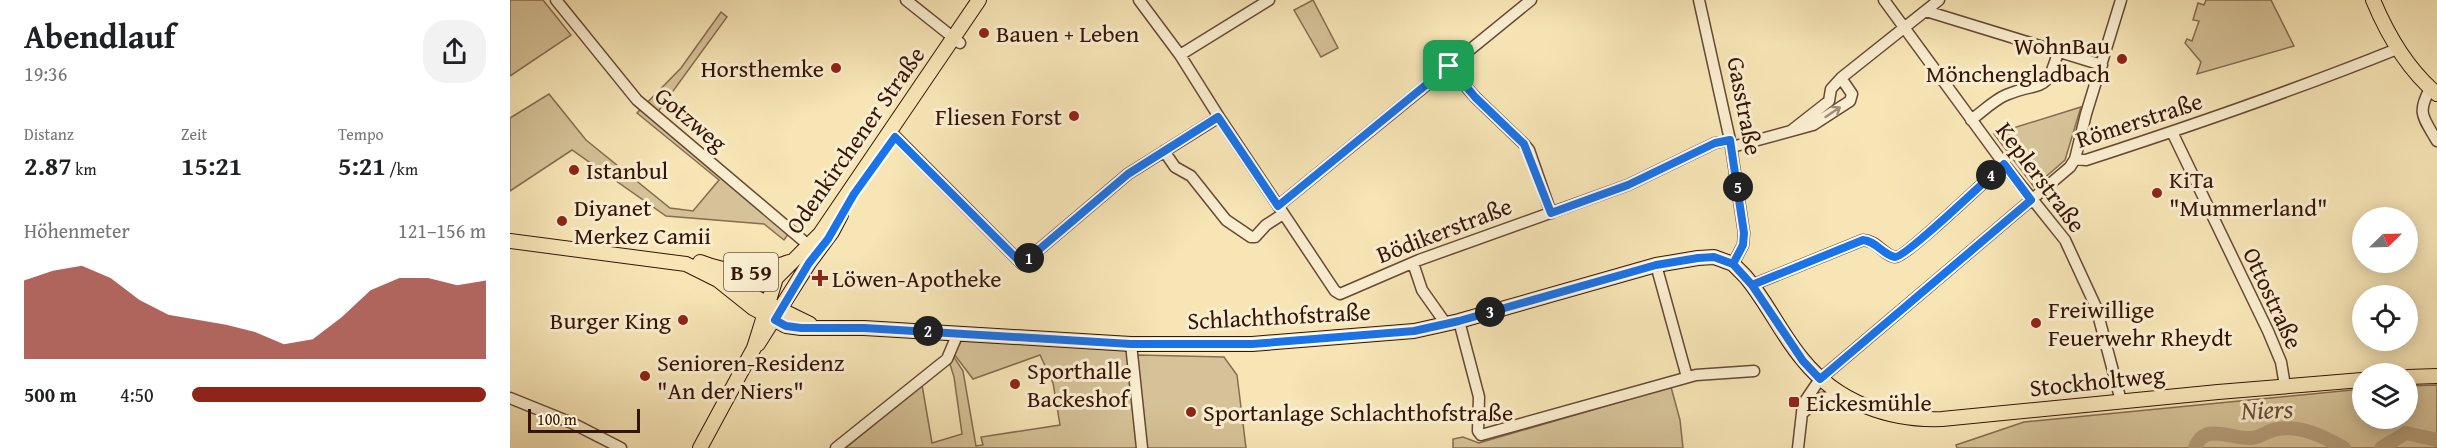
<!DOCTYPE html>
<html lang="de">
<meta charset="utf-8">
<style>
:root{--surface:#fff;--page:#f2f2f2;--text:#202124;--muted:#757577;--accent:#8f2418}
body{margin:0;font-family:"Gentium Book Plus",serif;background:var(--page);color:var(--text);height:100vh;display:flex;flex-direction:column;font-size:22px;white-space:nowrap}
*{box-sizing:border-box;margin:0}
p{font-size:20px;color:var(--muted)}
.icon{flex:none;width:33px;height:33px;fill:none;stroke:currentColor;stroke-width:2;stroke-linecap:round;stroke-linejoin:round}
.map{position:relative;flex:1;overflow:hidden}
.drawer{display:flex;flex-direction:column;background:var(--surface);width:510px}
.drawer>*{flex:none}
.needle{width:39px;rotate:67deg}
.buttons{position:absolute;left:1842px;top:207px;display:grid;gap:12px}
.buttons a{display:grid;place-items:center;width:66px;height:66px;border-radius:50%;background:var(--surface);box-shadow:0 3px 15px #0003;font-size:30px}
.scale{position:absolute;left:18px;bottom:15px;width:112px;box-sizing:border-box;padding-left:6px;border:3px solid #351508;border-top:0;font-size:16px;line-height:21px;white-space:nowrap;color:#351508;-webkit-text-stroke:4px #faeed0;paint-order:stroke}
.pin{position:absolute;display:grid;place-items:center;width:51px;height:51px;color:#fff;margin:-26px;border-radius:12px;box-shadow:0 3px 9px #0006}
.km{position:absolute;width:30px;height:30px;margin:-15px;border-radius:50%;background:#222;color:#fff;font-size:16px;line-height:30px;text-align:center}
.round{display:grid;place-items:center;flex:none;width:63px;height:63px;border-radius:24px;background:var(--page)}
.head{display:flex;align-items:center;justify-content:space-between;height:102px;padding:0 24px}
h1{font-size:33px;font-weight:700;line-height:45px}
.stats{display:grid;grid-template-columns:repeat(3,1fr);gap:9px;height:102px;padding:6px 24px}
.stats div{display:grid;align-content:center}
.stats b{font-size:26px;font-weight:700}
.stats small{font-size:16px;font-weight:400}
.stats p{font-size:16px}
.chart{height:168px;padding:12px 24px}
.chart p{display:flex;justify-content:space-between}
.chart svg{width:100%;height:108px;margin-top:6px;fill:var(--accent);opacity:.7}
ul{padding:0 24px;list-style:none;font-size:20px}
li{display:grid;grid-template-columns:96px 72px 1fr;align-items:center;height:45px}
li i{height:15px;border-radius:8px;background:var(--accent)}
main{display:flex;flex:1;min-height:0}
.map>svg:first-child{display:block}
.green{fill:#d6c298;stroke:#866c50;stroke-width:1.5}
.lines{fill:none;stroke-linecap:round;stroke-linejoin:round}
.river{stroke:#b59e7b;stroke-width:14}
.minor-casing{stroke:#664934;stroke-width:13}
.major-casing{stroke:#351508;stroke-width:16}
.minor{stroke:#faeed0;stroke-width:10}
.major{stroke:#f7e5b6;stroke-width:14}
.oneway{stroke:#a18c76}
.route-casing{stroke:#fff;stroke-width:12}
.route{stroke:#1a73e8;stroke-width:8}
.poi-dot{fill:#8f2418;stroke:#faeed0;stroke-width:2}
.labels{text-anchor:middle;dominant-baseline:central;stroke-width:6;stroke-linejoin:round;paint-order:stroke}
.shield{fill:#faeed0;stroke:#705644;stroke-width:1.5}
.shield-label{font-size:22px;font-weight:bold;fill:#351508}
.poi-label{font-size:24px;fill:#351508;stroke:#faeed0;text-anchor:start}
.street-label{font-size:24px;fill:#351508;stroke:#faeed0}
.water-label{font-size:26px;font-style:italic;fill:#684c36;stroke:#faeed0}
</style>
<main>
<section class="drawer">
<div class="head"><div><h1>Abendlauf</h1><p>19:36</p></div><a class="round"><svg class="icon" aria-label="share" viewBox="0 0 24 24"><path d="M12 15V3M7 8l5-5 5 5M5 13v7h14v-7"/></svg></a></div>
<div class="stats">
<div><p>Distanz</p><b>2.87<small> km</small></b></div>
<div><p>Zeit</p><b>15:21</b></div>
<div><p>Tempo</p><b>5:21<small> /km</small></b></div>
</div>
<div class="chart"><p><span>Höhenmeter</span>121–156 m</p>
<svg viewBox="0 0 160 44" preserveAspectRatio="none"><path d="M0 44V12L10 8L20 6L30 11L40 20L50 26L60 28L70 30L80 33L90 38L100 36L110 27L120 16L130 11L140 11L150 14L160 12V44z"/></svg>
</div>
<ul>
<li><b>500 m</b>4:50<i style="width:100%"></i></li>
</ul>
</section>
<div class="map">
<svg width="1927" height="448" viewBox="0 0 1927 448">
<rect width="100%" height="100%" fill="#f7e5b6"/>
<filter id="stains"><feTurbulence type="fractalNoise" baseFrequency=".00333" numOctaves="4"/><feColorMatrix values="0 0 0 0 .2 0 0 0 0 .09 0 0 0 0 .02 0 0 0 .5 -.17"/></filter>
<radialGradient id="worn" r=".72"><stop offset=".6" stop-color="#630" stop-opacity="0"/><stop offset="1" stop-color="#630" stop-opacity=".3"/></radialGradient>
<path class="green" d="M0,0H33L61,35L0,76Z
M803,0L828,48L811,57L784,10Z
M1696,0H1761L1784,46L1687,74L1691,62L1675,43L1677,39L1682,41L1689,21L1683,20L1688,3L1694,5Z
M211,12L217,17L147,113L284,226L274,240L254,224L156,216L62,150L0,191V118L39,94L76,140L160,208L183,211L209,180L127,113L171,68Z
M1571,107L1555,160L1524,187L1484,134Z
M452,340L618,343L627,448H335L412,385L422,443L452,434L444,377L439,361L444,357L453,371L466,446L473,445L471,437L550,425L543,383L530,355L463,379L444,354Z
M628,355L714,357L727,375L736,448H636L625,358Z
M1927,385V448H1447L1446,445L1514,422L1852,389V418H1898V386Z
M1161,387L1170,420L1173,448H943V439L953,437L969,443Z"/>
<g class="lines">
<path class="river" d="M1685,448C1694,421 1722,440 1742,438C1751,437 1759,430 1768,429C1792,425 1814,437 1834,448
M1871,448L1896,433L1927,440"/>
<defs>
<path id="minor" d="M46,0L127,100L303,249
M396,0L450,43
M629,0L670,55L709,117L825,291L830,294L909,260L1118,185L1205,143L1220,140
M1189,0L1220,140L1234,233L1233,245L1223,264
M1374,0L1494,164L1555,240L1586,307L1611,401
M1416,11L1592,65
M670,55L759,0
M939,67L965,97L1014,144L1019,150L1041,213
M1920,89C1906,114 1914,118 1927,141
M1461,120C1472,112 1484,100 1496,95C1531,80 1536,96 1548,52
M379,130L512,264L618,174L709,117
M1282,130L1319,101L1321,89L1331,78L1429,0
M1662,132L1758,331L1771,362L1775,386
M1222,147L1303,125L1340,101L1342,94L1331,78
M654,151L665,167L681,176L716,220L741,237H745L756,225L773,214
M1565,159L1576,160C1681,126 1785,90 1887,49
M768,206L1021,0
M903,263L912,290L936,324
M1146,265L1177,377
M1242,285L1353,240C1368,241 1373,255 1385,257C1395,258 1480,176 1494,164
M949,321L969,397L968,431L971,435L1186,375L1244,371
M621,344L632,448
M0,398L62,423L111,448
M1294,412L1307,399L1331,395
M326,448L437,359L448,333
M1288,448L1293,404L1310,379L1560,167L1565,159L1576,114L1611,0"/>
<path id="major" d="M1863,0C1878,36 1897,69 1927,94
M0,241L176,264L208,280L243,308L276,326L291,328H354L621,344H742L904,331L949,321L1146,265L1188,258L1204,257L1223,264L1235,276C1257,302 1271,334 1293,360C1327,402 1379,421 1432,419L1708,392L1852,380
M190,262C220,274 248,275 279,262
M225,283L247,298L300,324
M248,344L299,263L322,232L331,215
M1898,377L1927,376
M190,448L244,348L266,278L310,234L469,0"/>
</defs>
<use href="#minor" class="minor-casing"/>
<use href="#major" class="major-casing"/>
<use href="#minor" class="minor"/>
<use href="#major" class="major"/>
</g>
<defs><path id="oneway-shaft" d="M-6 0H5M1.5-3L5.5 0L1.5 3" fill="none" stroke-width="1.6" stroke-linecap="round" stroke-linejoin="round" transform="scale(1.5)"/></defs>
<use class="oneway" href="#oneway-shaft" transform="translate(1323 112) rotate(-34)"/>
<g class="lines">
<defs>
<path id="route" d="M939,66L768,206L708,117L618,174L512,264L385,137L344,194L318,239L299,263L265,320L276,326L291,328H354L621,344H742L904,331L949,321L1146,265L1188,258L1204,257L1223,264L1242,285L1353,240C1366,241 1373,255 1385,257C1395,258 1480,176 1494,164L1521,200L1310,379L1293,361L1242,285L1223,264L1233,245L1234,233L1220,140L1205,143L1118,185L1041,213L1014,144L965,97L939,66"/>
</defs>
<use href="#route" class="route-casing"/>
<use href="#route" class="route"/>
</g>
<g class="poi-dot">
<circle cx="474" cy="33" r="6"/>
<circle cx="1612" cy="59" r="6"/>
<circle cx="326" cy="68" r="6"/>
<circle cx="564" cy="116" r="6"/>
<circle cx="64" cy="170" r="6"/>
<circle cx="1647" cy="193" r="6"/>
<circle cx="52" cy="221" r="6"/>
<path d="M307 269h6v6h6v6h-6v6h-6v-6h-6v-6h6z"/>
<circle cx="173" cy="320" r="6"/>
<circle cx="1526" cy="323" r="6"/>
<circle cx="135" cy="376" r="6"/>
<circle cx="505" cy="384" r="6"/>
<rect x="1278" y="396" width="12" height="12" rx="3"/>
<circle cx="681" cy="412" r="6"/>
</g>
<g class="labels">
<rect class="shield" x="214" y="253" width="54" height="38" rx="4.5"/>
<g class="shield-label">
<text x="241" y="272">B 59</text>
</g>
<g class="poi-label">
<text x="486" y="33">Bauen + Leben</text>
<text x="1600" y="45" text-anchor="end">WohnBau<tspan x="1600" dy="28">Mönchengladbach</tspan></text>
<text x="314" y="68" text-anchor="end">Horsthemke</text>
<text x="552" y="116" text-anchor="end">Fliesen Forst</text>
<text x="76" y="170">Istanbul</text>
<text x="1659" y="179">KiTa<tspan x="1659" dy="28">"Mummerland"</tspan></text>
<text x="64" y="207">Diyanet<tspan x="64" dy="28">Merkez Camii</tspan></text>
<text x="322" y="278">Löwen-Apotheke</text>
<text x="1538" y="309">Freiwillige<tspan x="1538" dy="28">Feuerwehr Rheydt</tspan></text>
<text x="161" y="320" text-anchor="end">Burger King</text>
<text x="147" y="362">Senioren-Residenz<tspan x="147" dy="28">"An der Niers"</tspan></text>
<text x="517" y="370">Sporthalle<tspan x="517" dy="28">Backeshof</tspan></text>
<text x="1296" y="402">Eickesmühle</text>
<text x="693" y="412">Sportanlage Schlachthofstraße</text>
</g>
<g class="street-label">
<text transform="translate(1235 106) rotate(79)">Gasstraße</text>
<text transform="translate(181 119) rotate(40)">Gotzweg</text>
<text transform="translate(1629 120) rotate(-18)">Römerstraße</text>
<text transform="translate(345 140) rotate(-55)">Odenkirchener Straße</text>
<text transform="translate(1531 177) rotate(53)">Keplerstraße</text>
<text transform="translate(934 230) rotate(-21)">Bödikerstraße</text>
<text transform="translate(1763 298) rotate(65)">Ottostraße</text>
<text transform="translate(769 316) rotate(-3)">Schlachthofstraße</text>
<text transform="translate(1587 381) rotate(-6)">Stockholtweg</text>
</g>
<g class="water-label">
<text transform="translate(1757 409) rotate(-2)">Niers</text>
</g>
</g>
<rect width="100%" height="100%" filter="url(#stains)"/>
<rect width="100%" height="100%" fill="url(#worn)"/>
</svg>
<div class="buttons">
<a><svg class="needle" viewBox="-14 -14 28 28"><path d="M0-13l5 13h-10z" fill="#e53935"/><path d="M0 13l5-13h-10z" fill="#757577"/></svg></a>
<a><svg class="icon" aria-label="locate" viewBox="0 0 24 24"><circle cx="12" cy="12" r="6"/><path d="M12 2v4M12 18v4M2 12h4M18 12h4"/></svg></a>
<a><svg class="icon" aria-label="layers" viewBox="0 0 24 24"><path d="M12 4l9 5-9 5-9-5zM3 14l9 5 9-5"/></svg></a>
</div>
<div class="scale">100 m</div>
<div class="pin" style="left:939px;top:66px;background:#1e9e55"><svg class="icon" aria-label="arrive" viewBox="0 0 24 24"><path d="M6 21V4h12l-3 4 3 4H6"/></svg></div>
<b class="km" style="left:519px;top:258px">1</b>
<b class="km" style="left:418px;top:331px">2</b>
<b class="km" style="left:980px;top:312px">3</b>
<b class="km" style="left:1481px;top:175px">4</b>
<b class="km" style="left:1228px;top:187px">5</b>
</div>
</main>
